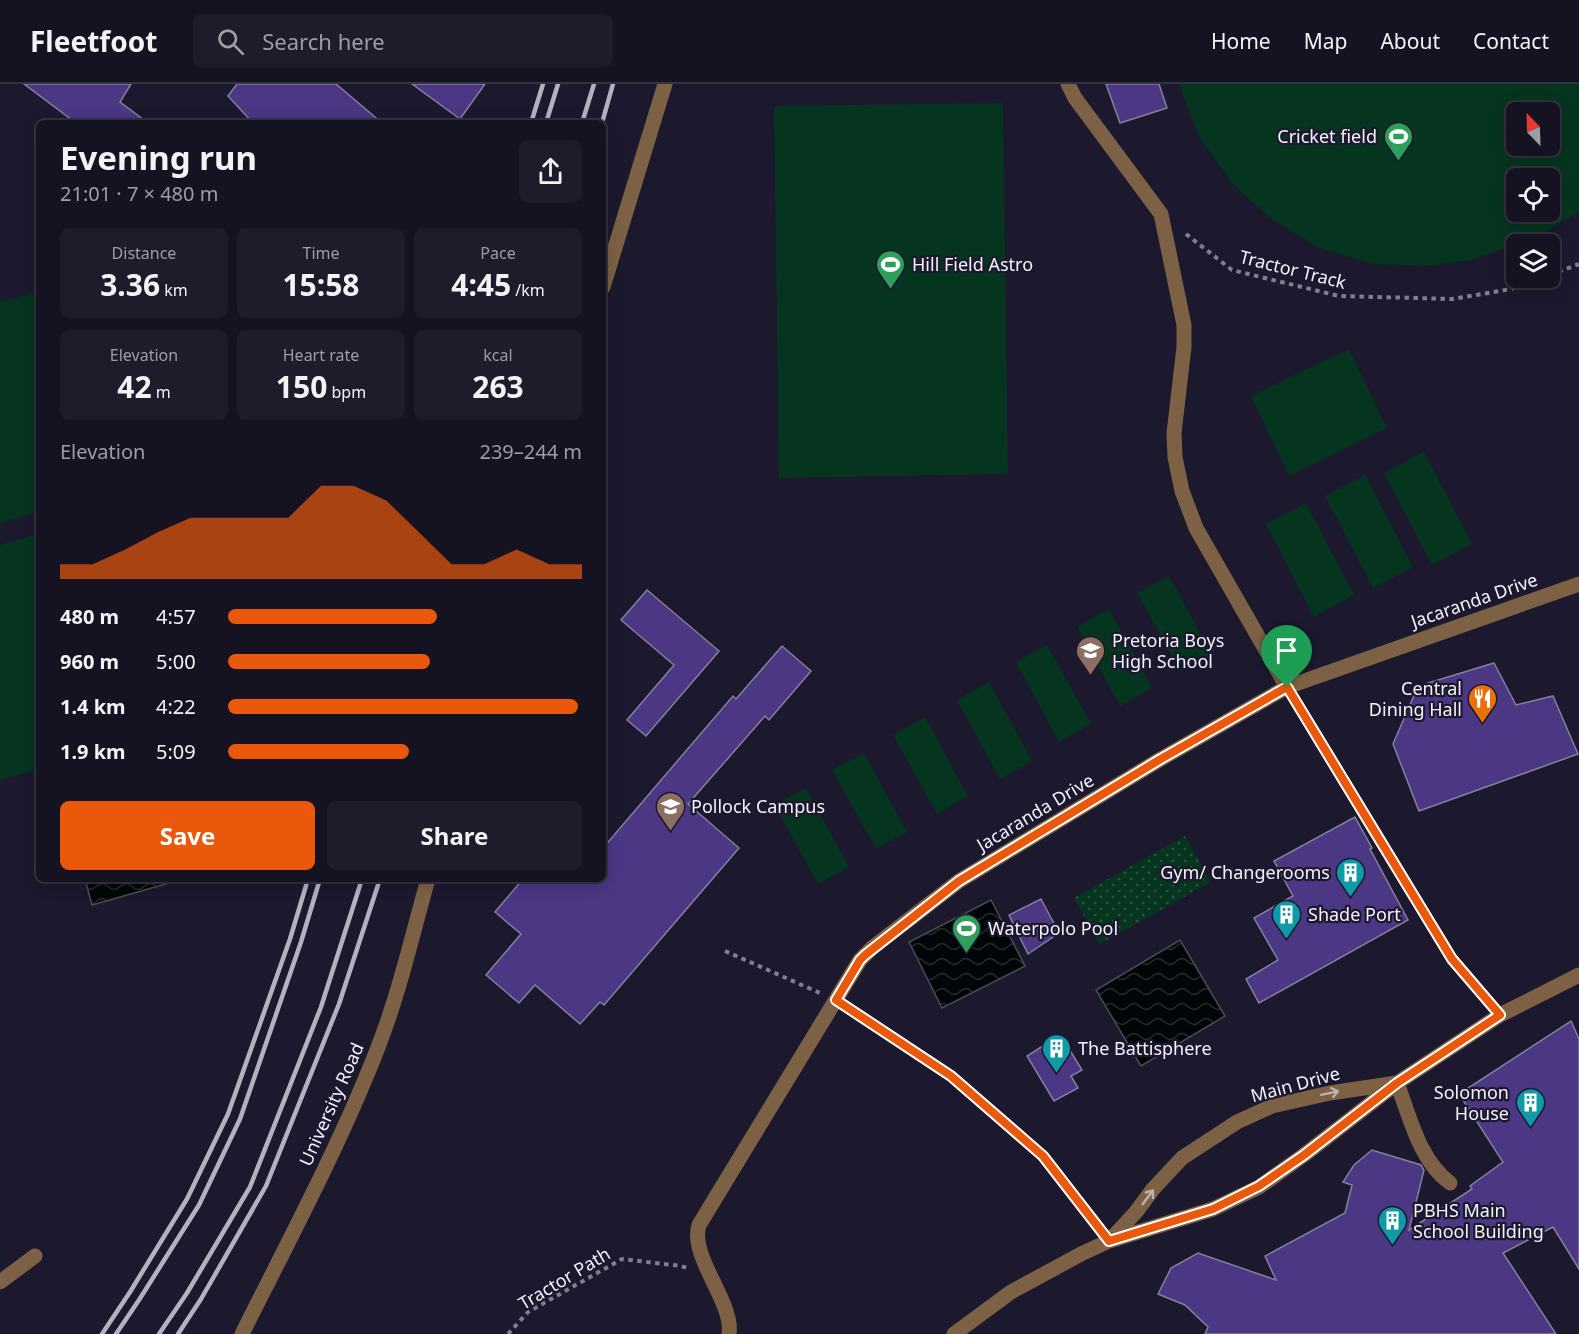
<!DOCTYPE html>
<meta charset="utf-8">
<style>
:root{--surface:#151222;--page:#1e1b2a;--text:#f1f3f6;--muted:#9d9ea5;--line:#343240;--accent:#ea580c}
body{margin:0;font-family:"Noto Sans",sans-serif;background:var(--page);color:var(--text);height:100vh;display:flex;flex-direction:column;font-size:22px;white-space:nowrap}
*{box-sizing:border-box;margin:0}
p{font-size:20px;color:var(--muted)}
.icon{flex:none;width:33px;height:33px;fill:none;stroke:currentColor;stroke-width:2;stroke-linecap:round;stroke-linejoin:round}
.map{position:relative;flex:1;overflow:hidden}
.drawer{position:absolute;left:36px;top:36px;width:570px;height:762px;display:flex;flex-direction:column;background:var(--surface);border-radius:9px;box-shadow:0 3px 15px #0003,0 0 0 2px var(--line)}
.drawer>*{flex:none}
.needle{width:39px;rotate:337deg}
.tools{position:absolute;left:1506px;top:18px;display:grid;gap:12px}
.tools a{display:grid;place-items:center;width:54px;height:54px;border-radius:9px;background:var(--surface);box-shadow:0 3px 15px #0003,0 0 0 2px var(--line);font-size:30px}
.pin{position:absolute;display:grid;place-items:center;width:51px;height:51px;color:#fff;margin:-62px -26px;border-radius:50% 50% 50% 0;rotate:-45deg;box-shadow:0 0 6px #0007}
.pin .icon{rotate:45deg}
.round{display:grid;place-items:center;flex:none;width:63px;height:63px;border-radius:9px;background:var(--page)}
.head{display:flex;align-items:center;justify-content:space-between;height:102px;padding:0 24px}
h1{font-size:33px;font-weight:700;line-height:45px}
.metrics{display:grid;grid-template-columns:repeat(3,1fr);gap:9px;height:102px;padding:6px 24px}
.metrics div{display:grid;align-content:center;border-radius:9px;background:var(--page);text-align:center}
.metrics b{font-size:30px;font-weight:700}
.metrics small{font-size:16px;font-weight:400}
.metrics p{font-size:16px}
.chart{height:168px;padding:12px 24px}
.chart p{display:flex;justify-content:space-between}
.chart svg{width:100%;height:108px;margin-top:6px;fill:var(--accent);opacity:.7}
.cta{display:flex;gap:12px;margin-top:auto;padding:12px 24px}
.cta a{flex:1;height:69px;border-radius:9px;background:var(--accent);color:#fff;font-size:24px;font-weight:700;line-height:69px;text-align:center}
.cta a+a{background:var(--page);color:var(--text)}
ul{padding:0 24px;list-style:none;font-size:20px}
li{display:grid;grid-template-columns:96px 72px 1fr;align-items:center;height:45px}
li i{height:15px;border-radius:8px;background:var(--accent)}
header{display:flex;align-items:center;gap:36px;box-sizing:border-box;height:84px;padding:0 30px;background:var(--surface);border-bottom:2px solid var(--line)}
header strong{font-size:28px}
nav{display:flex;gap:33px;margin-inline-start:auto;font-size:21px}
.search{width:420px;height:54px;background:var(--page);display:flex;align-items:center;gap:15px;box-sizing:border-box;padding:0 21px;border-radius:9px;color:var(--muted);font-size:22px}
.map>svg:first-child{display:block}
.grass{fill:url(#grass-dots)}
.park{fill:#06351f;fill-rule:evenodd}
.water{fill:url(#water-waves);stroke:#494d51;stroke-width:1.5}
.building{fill:#4b3784;stroke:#84809c;stroke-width:1.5}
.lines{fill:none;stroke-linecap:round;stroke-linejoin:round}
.path{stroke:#817f8f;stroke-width:4;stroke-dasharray:4.5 4.5;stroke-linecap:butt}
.minor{stroke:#7c6144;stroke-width:15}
.rail{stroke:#b2b1be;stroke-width:4.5}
.oneway{stroke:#beb1aa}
.route-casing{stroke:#fff;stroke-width:12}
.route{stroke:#ea580c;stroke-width:8}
.labels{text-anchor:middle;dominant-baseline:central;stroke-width:4.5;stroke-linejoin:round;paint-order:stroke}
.poi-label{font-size:18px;fill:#f4f3fd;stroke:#1c182e;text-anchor:start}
.street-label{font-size:18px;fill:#f4f3fd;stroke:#1c182e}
</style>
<header>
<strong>Fleetfoot</strong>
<div class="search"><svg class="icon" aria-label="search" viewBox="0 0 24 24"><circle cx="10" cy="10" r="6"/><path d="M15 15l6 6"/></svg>Search here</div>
<nav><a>Home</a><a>Map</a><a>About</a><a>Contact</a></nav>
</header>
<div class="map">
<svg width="1579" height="1250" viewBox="0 0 1579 1250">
<defs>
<pattern id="grass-dots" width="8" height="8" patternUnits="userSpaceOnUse" patternTransform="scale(1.5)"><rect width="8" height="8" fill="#06351f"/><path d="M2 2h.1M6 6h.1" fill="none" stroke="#2b5340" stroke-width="1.8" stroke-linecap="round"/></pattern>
<pattern id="water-waves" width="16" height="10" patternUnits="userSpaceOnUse" patternTransform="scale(1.5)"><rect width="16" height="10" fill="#000607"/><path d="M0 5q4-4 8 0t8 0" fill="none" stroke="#262b2c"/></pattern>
</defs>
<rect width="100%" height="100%" fill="#1c182e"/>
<path class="grass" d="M1185,752L1211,798L1100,860L1074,814Z"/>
<path class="park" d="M1179,0H1579V128L1538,152L1472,176L1424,182L1373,180L1320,164L1274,137L1234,102L1199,53ZM1516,28H1550V62H1516ZM1516,94H1550V128H1516Z
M1003,19L1008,390L779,394L774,22Z
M39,208V428L0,439V218Z
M1349,265L1387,344L1289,392L1251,312Z
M1424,368L1472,460L1432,481L1384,389Z
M1365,391L1413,483L1373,504L1325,412Z
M1306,419L1354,511L1314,533L1266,440Z
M39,450V685L0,696V461Z
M1169,492L1212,571L1181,588L1137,509Z
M1109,525L1152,604L1120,622L1077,543Z
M1047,561L1091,640L1059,658L1016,578Z
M989,598L1032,677L1000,695L957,616Z
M925,633L968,712L937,730L893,651Z
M864,669L907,748L876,765L832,686Z
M806,704L849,783L818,800L774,721Z"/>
<path class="water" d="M85,795H183L92,821Z
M991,816L1025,882L942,924L909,858Z
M1180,856L1225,932L1141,982L1096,906Z"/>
<path class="building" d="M24,0H131L120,18L148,39H76Z
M237,0H336L382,39H253L228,12Z
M412,0H485L460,35Z
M1106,0H1159L1167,24L1120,39Z
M647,506L719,567L646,652L627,636L674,581L621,536Z
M782,562L811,587L769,636L765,632L688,720L739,764L604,921L600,918L580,940L535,901L519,919L486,891L521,850L495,828L523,795H603V764L733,612L736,615Z
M1494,579L1516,621L1553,612L1578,670L1419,727L1393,660L1418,602Z
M1355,733L1372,764L1370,765L1408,836L1259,919L1246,895L1278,876L1254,834L1293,812L1274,777Z
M1041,815L1059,849L1028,870L1009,831Z
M1571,937L1579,955V1185L1553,1143L1503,1169L1556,1250H1205L1208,1243L1185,1221L1158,1210L1171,1184L1198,1169L1276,1196L1265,1172L1345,1129L1352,1101L1343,1098L1354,1081L1372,1066L1421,1081L1424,1086L1409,1146L1472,1105L1470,1102L1503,1078L1459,1010Z
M1049,958L1057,970L1068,963L1082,986L1071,992L1078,1004L1054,1017L1027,972Z"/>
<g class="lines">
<path class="path" d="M1186,150L1232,186L1339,212L1452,215L1511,205L1542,194
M1550,191L1579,180
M1298,620L1452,875L1487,917
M725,867L820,909
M850,925L951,992L1043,1072L1097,1142
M508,1250L528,1228L622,1175L681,1182L687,1184"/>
<path class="minor" d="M1068,0L1075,14L1161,130L1184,241V263L1174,349L1175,373L1182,407L1196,444L1287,603
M603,203L665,0
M1397,999C1410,1033 1419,1076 1450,1099
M1109,1157L1136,1128L1153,1105L1182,1074L1237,1038L1272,1022L1330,1009L1397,999
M0,1198L35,1172
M242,1250C289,1156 339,1063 377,966C399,910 412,852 428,795
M729,1250C734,1218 689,1173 699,1141L860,876L872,864L959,797L1159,676L1287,603L1579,500
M954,1250L1011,1208L1081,1170L1109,1157L1213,1125L1259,1103L1304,1071L1397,999L1500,931L1579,891"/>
<path class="rail" d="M531,39L543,0
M546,39L558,0
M582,39L594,0
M602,39L613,0
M102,1250L130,1208L187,1115L228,1030L290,855L308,795
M116,1250L139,1216L199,1121L240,1035L301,858L320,795
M159,1250L187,1209L250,1103L321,923L362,795
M178,1250L201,1215L266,1102L339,920L380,795"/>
</g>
<defs><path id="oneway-shaft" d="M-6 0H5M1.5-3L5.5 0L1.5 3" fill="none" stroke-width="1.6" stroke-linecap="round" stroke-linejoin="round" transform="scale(1.5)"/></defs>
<g class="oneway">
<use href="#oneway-shaft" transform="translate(1330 1009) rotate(-12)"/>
<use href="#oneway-shaft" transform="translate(1148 1113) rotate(-53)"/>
</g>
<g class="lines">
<defs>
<path id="route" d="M1287,603L1452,875L1500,931L1397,999L1304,1071L1259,1102L1213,1125L1109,1157L1043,1072L951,992L836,916L860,876L865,871L959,797L1159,676Z"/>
</defs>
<use href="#route" class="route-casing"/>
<use href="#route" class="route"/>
</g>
<defs>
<symbol id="stadium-pin" viewBox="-11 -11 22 30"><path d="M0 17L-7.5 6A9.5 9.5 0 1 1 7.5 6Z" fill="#2e9e5b" stroke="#1c182e"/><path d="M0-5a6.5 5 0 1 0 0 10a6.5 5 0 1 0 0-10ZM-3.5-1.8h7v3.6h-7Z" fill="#fff"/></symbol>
<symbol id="school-pin" viewBox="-11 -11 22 30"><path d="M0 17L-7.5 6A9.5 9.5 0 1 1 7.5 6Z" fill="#8d6e63" stroke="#1c182e"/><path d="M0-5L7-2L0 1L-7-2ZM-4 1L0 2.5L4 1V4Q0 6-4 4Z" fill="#fff"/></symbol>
<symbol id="restaurant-pin" viewBox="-11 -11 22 30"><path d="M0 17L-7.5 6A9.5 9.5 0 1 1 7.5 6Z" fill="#e8710a" stroke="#1c182e"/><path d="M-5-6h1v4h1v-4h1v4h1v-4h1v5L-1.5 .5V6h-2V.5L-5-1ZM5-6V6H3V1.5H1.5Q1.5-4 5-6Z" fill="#fff"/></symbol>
<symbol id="building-pin" viewBox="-11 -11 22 30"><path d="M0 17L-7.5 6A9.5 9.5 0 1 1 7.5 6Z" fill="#0f9aa8" stroke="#1c182e"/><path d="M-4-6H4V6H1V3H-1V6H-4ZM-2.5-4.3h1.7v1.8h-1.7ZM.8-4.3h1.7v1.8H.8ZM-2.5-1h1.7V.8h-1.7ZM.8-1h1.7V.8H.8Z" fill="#fff"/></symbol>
</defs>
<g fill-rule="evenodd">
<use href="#stadium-pin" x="1382" y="36" width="33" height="45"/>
<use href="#stadium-pin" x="874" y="164" width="33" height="45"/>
<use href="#school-pin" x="1074" y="550" width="33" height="45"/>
<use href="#restaurant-pin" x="1466" y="598" width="33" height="45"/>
<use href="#school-pin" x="654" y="706" width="33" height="45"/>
<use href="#building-pin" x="1334" y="772" width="33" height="45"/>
<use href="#building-pin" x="1270" y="814" width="33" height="45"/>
<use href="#stadium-pin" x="950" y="828" width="33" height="45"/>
<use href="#building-pin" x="1040" y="948" width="33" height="45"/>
<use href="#building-pin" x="1514" y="1002" width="33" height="45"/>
<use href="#building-pin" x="1376" y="1120" width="33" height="45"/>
</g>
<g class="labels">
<g class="poi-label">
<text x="1377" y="52" text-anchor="end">Cricket field</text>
<text x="912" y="180">Hill Field Astro</text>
<text x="1112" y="556">Pretoria Boys<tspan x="1112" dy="21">High School</tspan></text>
<text x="1462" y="604" text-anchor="end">Central<tspan x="1462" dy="21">Dining Hall</tspan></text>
<text x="691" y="722">Pollock Campus</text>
<text x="1330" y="788" text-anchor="end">Gym/ Changerooms</text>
<text x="1308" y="830">Shade Port</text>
<text x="988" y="844">Waterpolo Pool</text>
<text x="1078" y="964">The Battisphere</text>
<text x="1509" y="1008" text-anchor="end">Solomon<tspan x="1509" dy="21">House</tspan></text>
<text x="1413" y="1126">PBHS Main<tspan x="1413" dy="21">School Building</tspan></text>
</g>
<g class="street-label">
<text transform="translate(1293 185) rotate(14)">Tractor Track</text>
<text transform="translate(1474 516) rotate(-19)">Jacaranda Drive</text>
<text transform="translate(1035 728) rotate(-31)">Jacaranda Drive</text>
<text transform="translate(1295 1000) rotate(-15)">Main Drive</text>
<text transform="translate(331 1020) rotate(-66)">University Road</text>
<text transform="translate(564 1194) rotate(-31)">Tractor Path</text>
</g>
</g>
</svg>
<div class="tools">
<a><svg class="needle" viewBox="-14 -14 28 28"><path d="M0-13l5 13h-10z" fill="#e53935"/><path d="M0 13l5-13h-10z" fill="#9d9ea5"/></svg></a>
<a><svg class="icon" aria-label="locate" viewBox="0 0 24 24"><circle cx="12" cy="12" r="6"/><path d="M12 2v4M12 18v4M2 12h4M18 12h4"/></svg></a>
<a><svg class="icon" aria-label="layers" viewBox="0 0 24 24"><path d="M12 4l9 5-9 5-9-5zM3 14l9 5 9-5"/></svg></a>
</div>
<div class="pin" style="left:1287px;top:603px;background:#1e9e55"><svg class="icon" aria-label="arrive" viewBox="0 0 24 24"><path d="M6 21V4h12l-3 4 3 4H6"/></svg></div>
<section class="drawer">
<div class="head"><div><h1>Evening run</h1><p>21:01 · 7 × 480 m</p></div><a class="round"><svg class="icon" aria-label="share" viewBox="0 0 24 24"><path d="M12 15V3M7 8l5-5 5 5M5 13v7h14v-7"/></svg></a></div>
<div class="metrics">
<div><p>Distance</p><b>3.36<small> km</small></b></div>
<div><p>Time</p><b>15:58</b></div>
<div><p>Pace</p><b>4:45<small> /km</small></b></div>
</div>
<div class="metrics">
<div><p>Elevation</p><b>42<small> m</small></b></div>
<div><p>Heart rate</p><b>150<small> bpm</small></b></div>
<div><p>kcal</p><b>263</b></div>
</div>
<div class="chart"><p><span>Elevation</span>239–244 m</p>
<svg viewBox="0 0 160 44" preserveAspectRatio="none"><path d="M0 44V38L10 38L20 32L30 25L40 19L50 19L60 19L70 19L80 6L90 6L100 12L110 25L120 38L130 38L140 32L150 38L160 38V44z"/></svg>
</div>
<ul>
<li><b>480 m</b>4:57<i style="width:59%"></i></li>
<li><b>960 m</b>5:00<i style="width:57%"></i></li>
<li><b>1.4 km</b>4:22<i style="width:99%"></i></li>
<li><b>1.9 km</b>5:09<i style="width:51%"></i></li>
</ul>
<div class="cta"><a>Save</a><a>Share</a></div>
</section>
</div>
